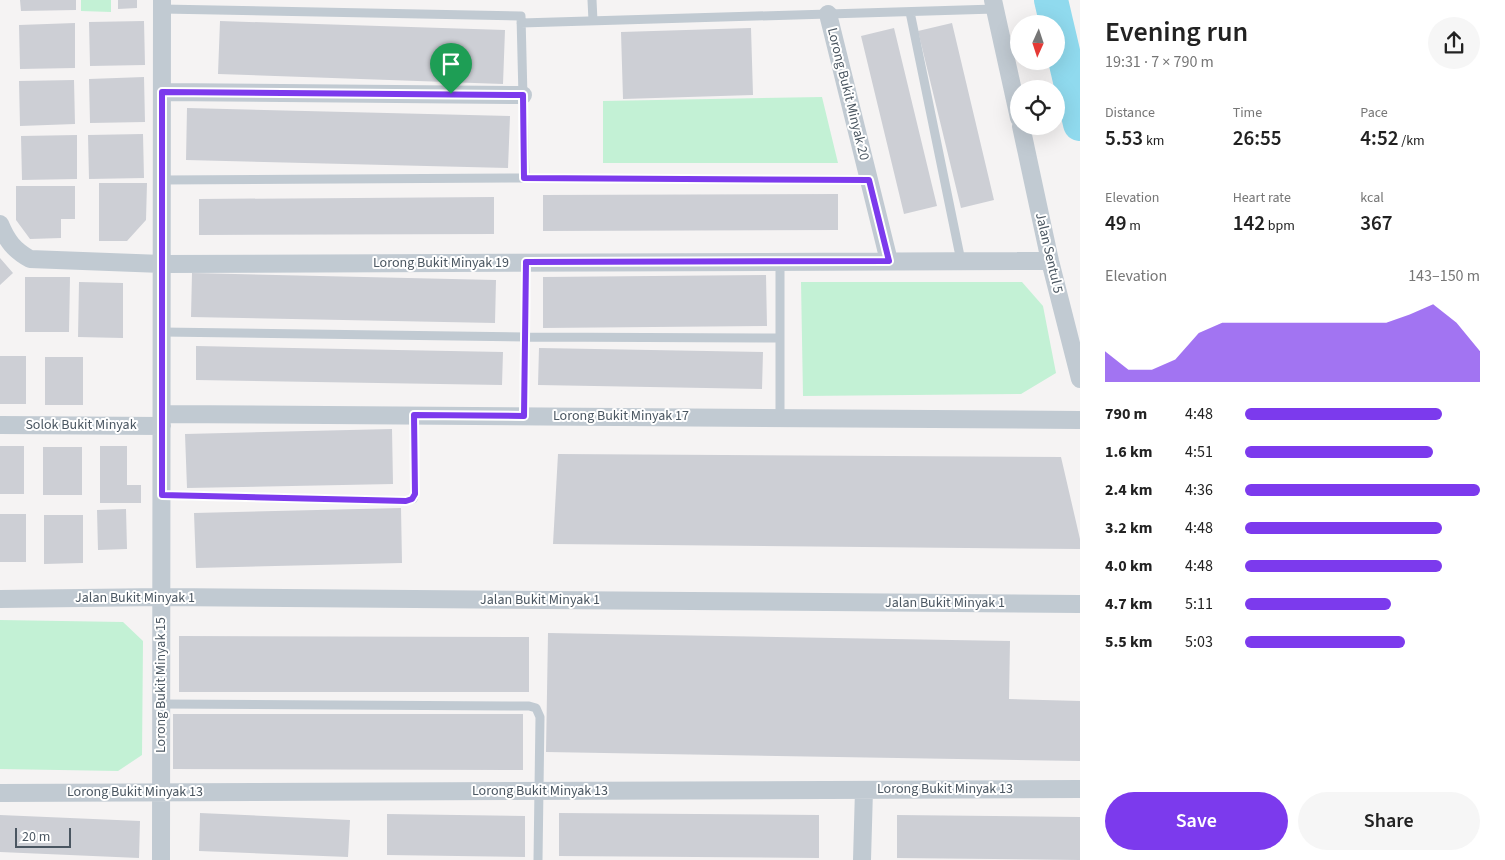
<!DOCTYPE html>
<meta charset="utf-8">
<style>
:root{--surface:#fff;--page:#f6f6f6;--text:#222;--muted:#767676;--accent:#7c3aed}
body{margin:0;font-family:"Source Sans 3",sans-serif;background:var(--page);color:var(--text);height:100vh;display:flex;flex-direction:column;font-size:19px;white-space:nowrap}
*{box-sizing:border-box;margin:0}
p{font-size:16px;color:var(--muted)}
.icon{flex:none;width:28px;height:28px;fill:none;stroke:currentColor;stroke-width:2;stroke-linecap:round;stroke-linejoin:round}
.map{position:relative;flex:1;overflow:hidden}
.panel{display:flex;flex-direction:column;background:var(--surface);width:425px}
.panel>*{flex:none}
.needle{width:32px;rotate:183deg}
.controls{position:absolute;left:1010px;top:15px;display:grid;gap:10px}
.controls a{display:grid;place-items:center;width:55px;height:55px;border-radius:50%;background:var(--surface);box-shadow:0 5px 20px #0002;font-size:25px}
.scale{position:absolute;left:15px;bottom:12px;width:56px;box-sizing:border-box;padding-left:5px;border:2px solid #4a5661;border-top:0;font-size:14px;line-height:18px;white-space:nowrap;color:#4a5661;-webkit-text-stroke:4px #fff;paint-order:stroke}
.pin{position:absolute;display:grid;place-items:center;width:42px;height:42px;color:#fff;margin:-51px -21px;border-radius:50% 50% 50% 0;rotate:-45deg;box-shadow:0 0 5px #0007}
.pin .icon{rotate:45deg}
.round{display:grid;place-items:center;flex:none;width:52px;height:52px;border-radius:26px;background:var(--page)}
.overview{display:flex;align-items:center;justify-content:space-between;height:85px;padding:0 25px}
h1{font-size:28px;font-weight:600;line-height:38px}
.figures{display:grid;grid-template-columns:repeat(3,1fr);gap:8px;height:85px;padding:5px 25px}
.figures div{display:grid;align-content:center}
.figures b{font-size:21px;font-weight:600}
.figures small{font-size:14px;font-weight:400}
.figures p{font-size:14px}
.chart{height:140px;padding:10px 25px}
.chart p{display:flex;justify-content:space-between}
.chart svg{width:100%;height:90px;margin-top:5px;fill:var(--accent);opacity:.7}
.primary-button{display:flex;gap:10px;margin-top:auto;padding:10px 25px}
.primary-button a{flex:1;height:58px;border-radius:30px;background:var(--accent);color:#fff;font-size:20px;font-weight:600;line-height:58px;text-align:center}
.primary-button a+a{background:var(--page);color:var(--text)}
ul{padding:0 25px;list-style:none;font-size:16px}
li{display:grid;grid-template-columns:80px 60px 1fr;align-items:center;height:38px}
li i{height:12px;border-radius:6px;background:var(--accent)}
main{display:flex;flex:1;min-height:0}
.map>svg:first-child{display:block}
.green{fill:#c3f1d5}
.lines{fill:none;stroke-linecap:round;stroke-linejoin:round}
.river{stroke:#90daee;stroke-width:34}
.building{fill:#cdcfd5}
.lane{stroke:#c1cad2;stroke-width:9}
.street{stroke:#c1cad2;stroke-width:18}
.route-casing{stroke:#fff;stroke-width:10}
.route{stroke:#7c3aed;stroke-width:6}
.labels{text-anchor:middle;dominant-baseline:central;stroke-width:4;stroke-linejoin:round;paint-order:stroke}
.street-label{font-size:14px;fill:#4a5661;stroke:#fff}
</style>
<main>
<div class="map">
<svg width="1080" height="860" viewBox="0 0 1080 860">
<rect width="100%" height="100%" fill="#f5f3f3"/>
<path class="green" d="M81,0H111V12L81,11Z
M822,97L838,163H603V101Z
M801,282H1022L1043,306L1056,373L1021,394L803,396Z
M0,620L123,622L143,641L142,755L118,771L0,769Z"/>
<g class="lines">
<path class="river" d="M1051,0L1080,124"/>
</g>
<path class="building" d="M20,0H76V10L21,11Z
M118,0H137V8L118,9Z
M144,21L145,65L90,66L89,22Z
M220,21L505,30L503,84L218,74Z
M75,23V68L20,69L19,25Z
M952,23L994,200L961,208L918,31Z
M751,28L753,95L623,99L621,32Z
M894,28L937,206L904,214L861,36Z
M144,77L145,122L90,123L89,79Z
M74,80L75,124L20,126L19,81Z
M187,108L510,116L508,168L186,160Z
M143,134L144,178L89,179L88,135Z
M77,135V179L22,180L21,136Z
M99,183H147L146,220L127,241H99Z
M16,186H75V219H61V238L30,239L16,220Z
M838,194V230L543,231V195Z
M494,197V234L199,235V199Z
M0,258L13,273L0,285Z
M192,273L496,280L495,323L191,317Z
M766,275L767,326L543,328V277Z
M25,277H70L69,332H25Z
M79,282L123,283V338L78,337Z
M196,346L503,352L502,385L196,380Z
M539,348L763,352L762,389L538,385Z
M0,356H26V404H0Z
M45,357H83V405H45Z
M392,429L393,484L187,488L185,434Z
M0,446H24V494H0Z
M100,446H127V485H141V503H100Z
M43,447H82V495H43Z
M558,454L1061,457L1080,539V549L553,544Z
M401,508L402,563L196,568L194,513Z
M126,509L127,549L98,550L97,510Z
M0,514H26V562H0Z
M44,515H83V563L44,564Z
M548,633L1010,641L1009,699L1080,701V761L546,752Z
M179,636L529,637V692H179Z
M173,714H523V770L173,769Z
M200,813L350,820L348,857L199,851Z
M559,813L819,815V858L559,856Z
M387,814L525,816V857L387,855Z
M0,815L140,821L139,858L0,852Z
M897,815L1080,817V860L897,858Z"/>
<g class="lines">
<path class="lane" d="M592,0L593,21
M162,9L521,16L525,178
M910,12L961,261
M521,23L995,9
M162,180L525,178L869,180
M780,262V417
M162,332L526,337L780,338
M524,416L526,262
M162,495L406,501L413,499L415,494L414,415
M161,704L529,706L536,708L540,717L538,860"/>
<path class="street" d="M993,0L1019,118
M828,14L889,261
M162,92L523,95
M1021,126L1050,261L1080,379
M0,224C7,241 14,250 30,259L162,264L1050,261
M162,414L1080,420
M0,425L162,426
M0,599L162,597L1080,604
M0,793L1080,789
M161,860L162,0
M862,860L864,790"/>
</g>
<g class="lines">
<defs>
<path id="route" d="M162,92L523,95L524,178L869,180L889,261L526,262L524,416L414,415L415,494L412,499L406,501L162,495Z"/>
</defs>
<use href="#route" class="route-casing"/>
<use href="#route" class="route"/>
</g>
<g class="labels">
<g class="street-label">
<text transform="translate(848 94) rotate(76)">Lorong Bukit Minyak 20</text>
<text transform="translate(1049 253) rotate(77)">Jalan Sentul 5</text>
<text x="441" y="263">Lorong Bukit Minyak 19</text>
<text x="621" y="416">Lorong Bukit Minyak 17</text>
<text x="81" y="425">Solok Bukit Minyak</text>
<text x="135" y="598">Jalan Bukit Minyak 1</text>
<text x="540" y="600">Jalan Bukit Minyak 1</text>
<text x="945" y="603">Jalan Bukit Minyak 1</text>
<text transform="translate(161 685) rotate(-90)">Lorong Bukit Minyak 15</text>
<text x="945" y="789">Lorong Bukit Minyak 13</text>
<text x="540" y="791">Lorong Bukit Minyak 13</text>
<text x="135" y="792">Lorong Bukit Minyak 13</text>
</g>
</g>
</svg>
<div class="controls">
<a><svg class="needle" viewBox="-14 -14 28 28"><path d="M0-13l5 13h-10z" fill="#e53935"/><path d="M0 13l5-13h-10z" fill="#767676"/></svg></a>
<a><svg class="icon" aria-label="locate" viewBox="0 0 24 24"><circle cx="12" cy="12" r="6"/><path d="M12 2v4M12 18v4M2 12h4M18 12h4"/></svg></a>
</div>
<div class="scale">20 m</div>
<div class="pin" style="left:451px;top:94px;background:#1e9e55"><svg class="icon" aria-label="arrive" viewBox="0 0 24 24"><path d="M6 21V4h12l-3 4 3 4H6"/></svg></div>
</div>
<section class="panel">
<div class="overview"><div><h1>Evening run</h1><p>19:31 · 7 × 790 m</p></div><a class="round"><svg class="icon" aria-label="share" viewBox="0 0 24 24"><path d="M12 15V3M7 8l5-5 5 5M5 13v7h14v-7"/></svg></a></div>
<div class="figures">
<div><p>Distance</p><b>5.53<small> km</small></b></div>
<div><p>Time</p><b>26:55</b></div>
<div><p>Pace</p><b>4:52<small> /km</small></b></div>
</div>
<div class="figures">
<div><p>Elevation</p><b>49<small> m</small></b></div>
<div><p>Heart rate</p><b>142<small> bpm</small></b></div>
<div><p>kcal</p><b>367</b></div>
</div>
<div class="chart"><p><span>Elevation</span>143–150 m</p>
<svg viewBox="0 0 160 44" preserveAspectRatio="none"><path d="M0 44V29L10 38L20 38L30 33L40 20L50 15L60 15L70 15L80 15L90 15L100 15L110 15L120 15L130 11L140 6L150 15L160 29V44z"/></svg>
</div>
<ul>
<li><b>790 m</b>4:48<i style="width:84%"></i></li>
<li><b>1.6 km</b>4:51<i style="width:80%"></i></li>
<li><b>2.4 km</b>4:36<i style="width:100%"></i></li>
<li><b>3.2 km</b>4:48<i style="width:84%"></i></li>
<li><b>4.0 km</b>4:48<i style="width:84%"></i></li>
<li><b>4.7 km</b>5:11<i style="width:62%"></i></li>
<li><b>5.5 km</b>5:03<i style="width:68%"></i></li>
</ul>
<div class="primary-button"><a>Save</a><a>Share</a></div>
</section>
</main>
